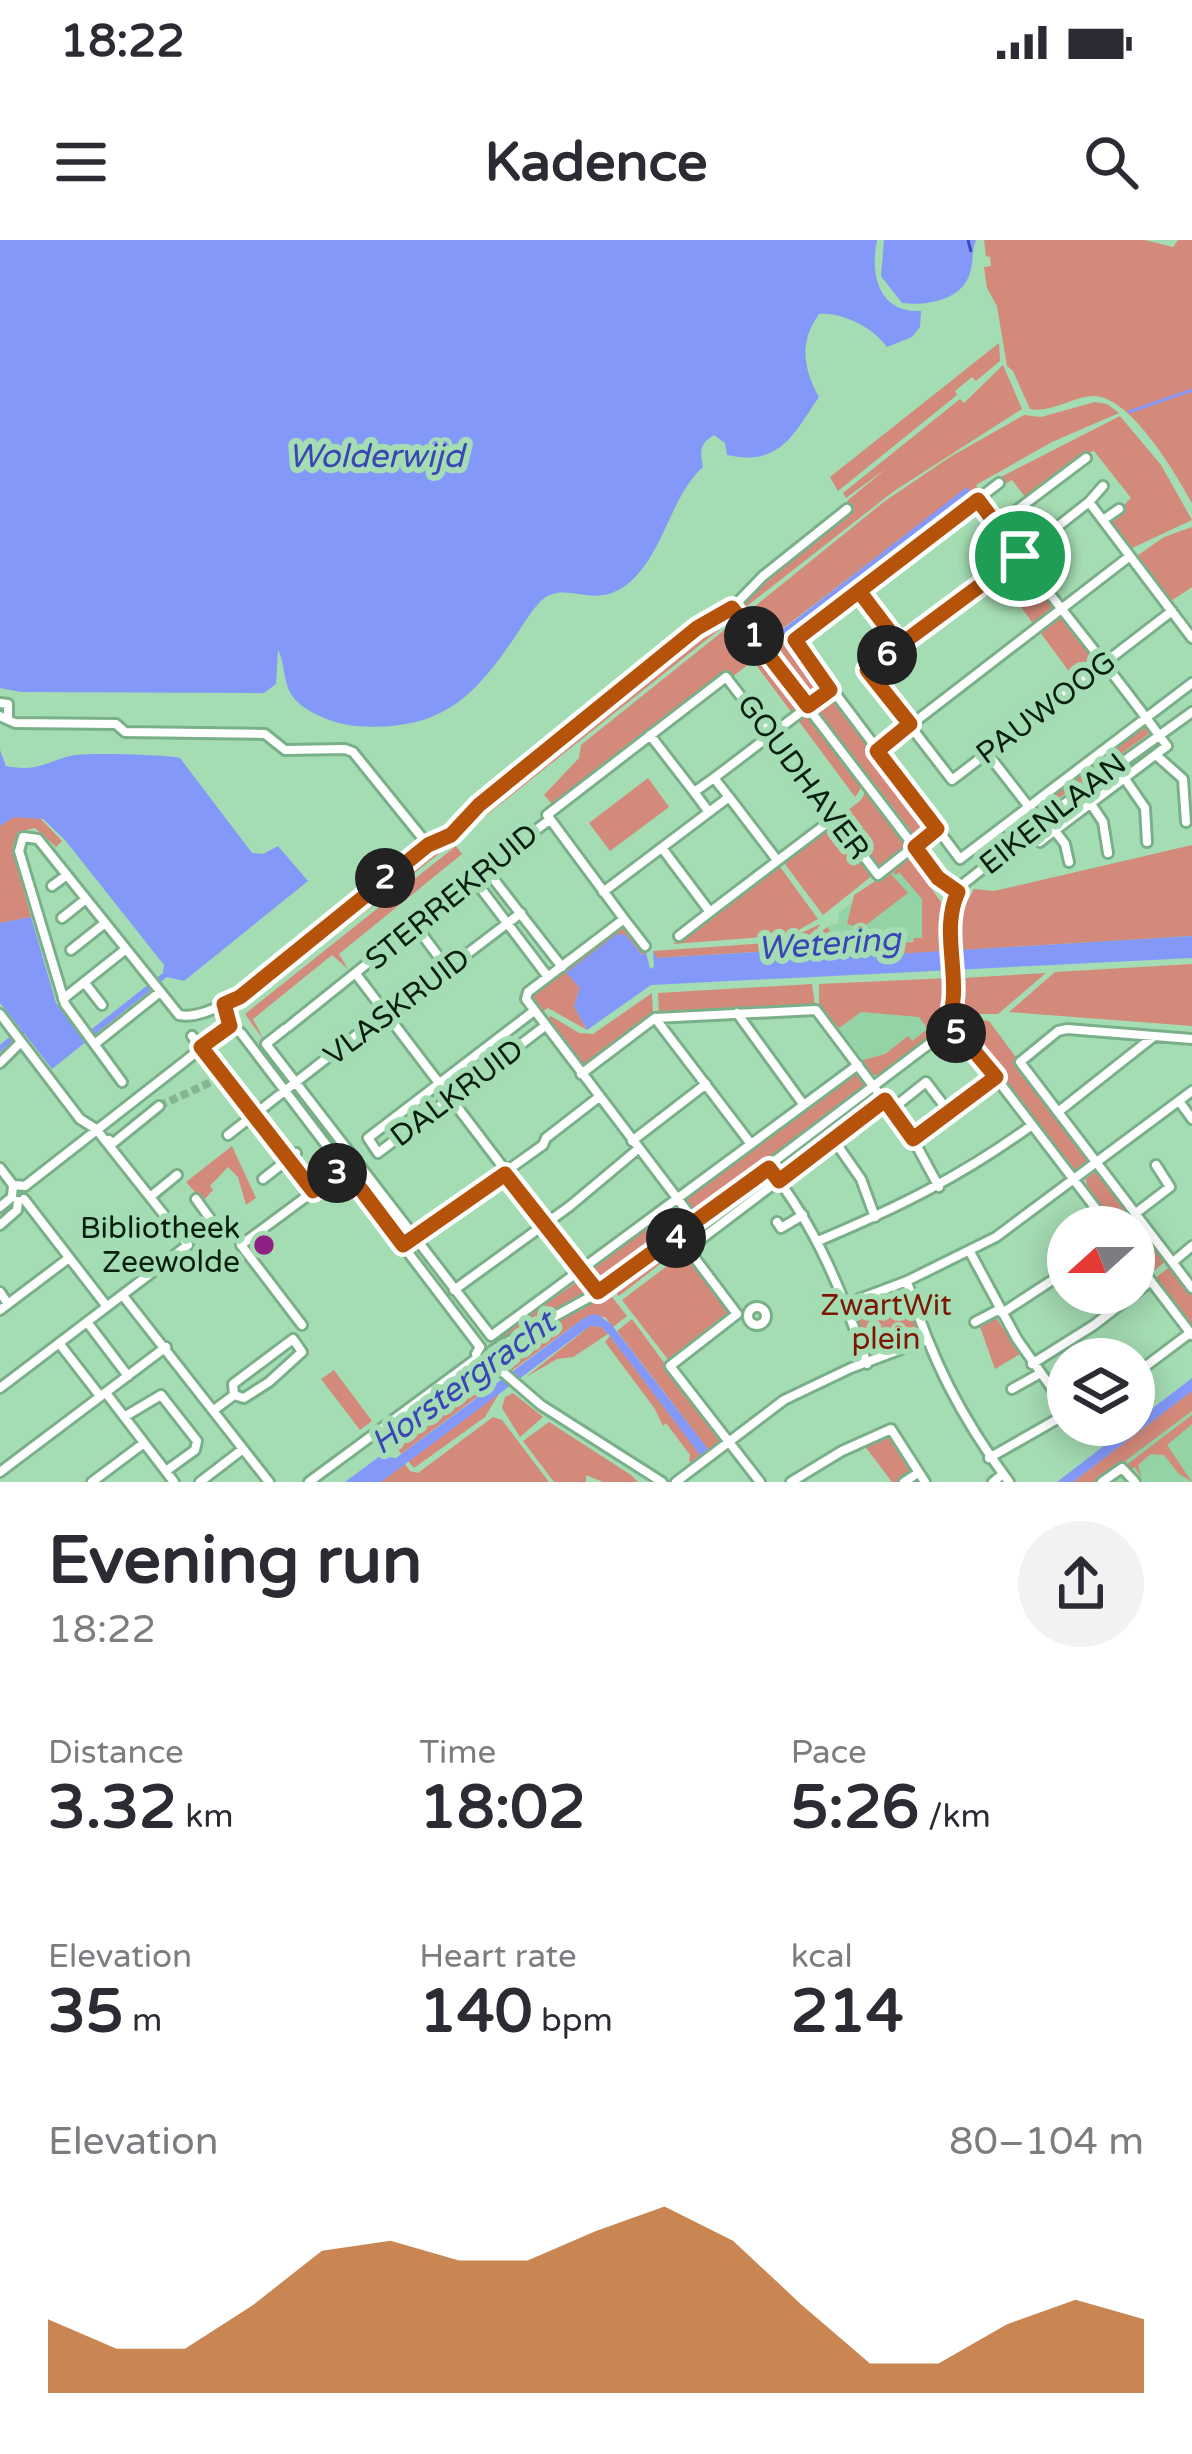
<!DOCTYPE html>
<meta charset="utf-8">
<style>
:root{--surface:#fff;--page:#f2f2f3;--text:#2b2b33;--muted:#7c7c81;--accent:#b45309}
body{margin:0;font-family:"Varela Round",sans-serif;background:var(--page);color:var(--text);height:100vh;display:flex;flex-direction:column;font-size:45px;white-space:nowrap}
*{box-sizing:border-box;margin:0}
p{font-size:39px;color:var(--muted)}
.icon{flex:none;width:66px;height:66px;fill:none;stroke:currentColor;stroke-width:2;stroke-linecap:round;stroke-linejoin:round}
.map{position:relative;height:1242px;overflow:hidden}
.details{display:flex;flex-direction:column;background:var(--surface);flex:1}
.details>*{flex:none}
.needle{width:78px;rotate:249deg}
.controls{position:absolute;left:1047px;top:966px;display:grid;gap:24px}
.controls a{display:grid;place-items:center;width:108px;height:108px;border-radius:50%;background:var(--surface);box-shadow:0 6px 30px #0003;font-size:60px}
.pin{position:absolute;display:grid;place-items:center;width:102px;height:102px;color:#fff;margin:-51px;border:6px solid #fff;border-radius:50%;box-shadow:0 3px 12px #0007}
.km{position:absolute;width:60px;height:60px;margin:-30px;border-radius:50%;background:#222;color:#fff;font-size:33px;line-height:60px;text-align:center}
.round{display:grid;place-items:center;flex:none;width:126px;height:126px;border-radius:63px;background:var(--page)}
.headline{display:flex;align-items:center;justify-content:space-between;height:204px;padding:0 48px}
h1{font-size:66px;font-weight:700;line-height:90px}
.figures{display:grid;grid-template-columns:repeat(3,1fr);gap:18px;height:204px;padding:12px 48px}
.figures div{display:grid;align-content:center}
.figures b{font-size:60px;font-weight:700}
.figures small{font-size:33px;font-weight:400}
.figures p{font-size:33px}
.chart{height:336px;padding:24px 48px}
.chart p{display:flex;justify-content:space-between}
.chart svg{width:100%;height:216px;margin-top:12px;fill:var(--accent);opacity:.7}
.status{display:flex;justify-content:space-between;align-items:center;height:84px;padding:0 60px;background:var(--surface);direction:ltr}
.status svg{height:33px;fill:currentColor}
header{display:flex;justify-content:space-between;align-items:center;height:156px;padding:0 48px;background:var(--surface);font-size:54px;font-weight:700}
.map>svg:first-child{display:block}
.built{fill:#94d3a5}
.green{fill:#d48a7b;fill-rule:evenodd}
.water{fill:#8398f9}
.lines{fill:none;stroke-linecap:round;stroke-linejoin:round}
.stream{stroke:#8398f9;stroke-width:3}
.ferry{stroke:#3a46b5;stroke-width:3;stroke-dasharray:15 12;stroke-linecap:butt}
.minor-tunnel{stroke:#85b692;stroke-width:8;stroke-dasharray:8 4;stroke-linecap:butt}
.minor-casing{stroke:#7ab089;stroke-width:14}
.minor{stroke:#fff;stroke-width:8}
.route-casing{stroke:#fff;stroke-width:24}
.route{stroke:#b45309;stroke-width:15}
.poi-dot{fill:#8f2184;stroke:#a4dcb3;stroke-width:4.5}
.labels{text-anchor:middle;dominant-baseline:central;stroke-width:12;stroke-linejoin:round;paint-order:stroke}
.street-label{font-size:30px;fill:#091f10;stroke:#a4dcb3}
.poi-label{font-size:30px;fill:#091f10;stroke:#a4dcb3;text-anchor:end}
.park-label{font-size:30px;fill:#7d1602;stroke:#a4dcb3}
.water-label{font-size:33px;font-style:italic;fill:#3a46b5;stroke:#a4dcb3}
</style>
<div class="status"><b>18:22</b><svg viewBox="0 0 49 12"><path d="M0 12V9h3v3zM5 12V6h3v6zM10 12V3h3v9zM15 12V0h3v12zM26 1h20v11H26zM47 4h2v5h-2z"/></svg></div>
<header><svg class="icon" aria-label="menu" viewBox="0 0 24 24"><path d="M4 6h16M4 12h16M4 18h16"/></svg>Kadence<svg class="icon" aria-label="search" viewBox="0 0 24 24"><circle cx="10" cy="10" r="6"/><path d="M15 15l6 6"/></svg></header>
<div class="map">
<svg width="1192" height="1242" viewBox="0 0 1192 1242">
<rect width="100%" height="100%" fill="#a4dcb3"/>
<path class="built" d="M899,627L930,657L939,699L839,706L826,687L838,683L839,673Z
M861,772L919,776L929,789L912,801L908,797L884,814L863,820L839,788Z
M1192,1161V1242H1084Z"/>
<path class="green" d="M984,0H1145L1173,7L1178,0H1192V263C1176,234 1130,155 1093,156C1071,157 1052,173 1030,169L1013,131L1007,126L997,66L987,48L984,27L991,26L990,17L986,16Z
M999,103L1000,121L976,141L972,137L955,151L957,155L838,251L830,237Z
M1003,125L1022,169L894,251L742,370L740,365L766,338L852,269L847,261L887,228L846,258L843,253L960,159L964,163Z
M1095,162L1107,164L1119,173L1052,202L976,245L978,250L971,261L792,400L825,445L812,457L805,453L747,378L749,371L885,261L950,217L1024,175L1041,177ZM967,248L970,254L776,402L774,395Z
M1120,176L1161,225L1192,280L1130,309L1109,280L1131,258L1094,211L1083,214L1026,258L1012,240L1003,245L999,238Z
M1192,287V347L1171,361L1137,316L1164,297Z
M1020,320L1058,367L1035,386L998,337Z
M731,372L735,377L459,597L456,595L483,564L698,391Z
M1059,377H1064L1097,420L1076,441L1040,392Z
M738,379L801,466L792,473L753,421L732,437L728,432L553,565L544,555L579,518L581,505Z
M828,456L835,457L931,586L918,600L816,468Z
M806,474L811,475L864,544L855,557L798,480Z
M1142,487H1148L1150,493L1038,573L1035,567L1040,562Z
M648,538L669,567L610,611L589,583Z
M867,549L908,604L878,628L838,578L861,560Z
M38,576L62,601L56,607L35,588L18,592L12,608L31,677L0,683V586L14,577Z
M832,584L873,635L823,675L782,620Z
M451,598L454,602L243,767L239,761L433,605Z
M1192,605V696L961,710L963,669L974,649L994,651Z
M456,606L462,614L339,714L348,729L332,715L253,779L265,802L245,774Z
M908,617L944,666L947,711L817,719L819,694L827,687L841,705L913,702L914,698H922V659L899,632L896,635L891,630Z
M778,624L818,679L790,695L673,704Z
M889,632L908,653L862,688L847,684L854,655Z
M624,684L646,712L642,715L626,695L567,733L580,748L574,766L587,790L548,768L540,773L532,755Z
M820,684L812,698L811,713L804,709L656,718L653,711L783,702Z
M1192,724V786L1009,772L1055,732Z
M1046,733L998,774H964L962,738Z
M949,738C950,794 919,807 879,836L870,834L863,820L885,814L908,796L912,801L928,789L919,777L861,772L839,788L819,765V744Z
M812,744L815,765L659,774L658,753Z
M652,753L653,775L582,829L545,780L551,776L579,793L593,794Z
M962,777L989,781L1091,919L1080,932L1072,929L978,805L961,789Z
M858,831L868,842L867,848L700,974L684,961Z
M232,906L256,958L246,965L238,937L228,927L210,946L213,950L203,961L186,942Z
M1095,932L1101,933L1167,1020L1150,1034L1134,1013V987H1114L1087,951L1086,939Z
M770,935L775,942L691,1007H682L619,1056L613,1050Z
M673,967H679L688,978L672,998L609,1040L598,1042L592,1037L593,1028Z
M687,1011L731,1074L670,1122L622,1060Z
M1172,1025L1192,1052V1088L1154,1039Z
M583,1038L590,1052L501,1103L497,1097Z
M907,1041L926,1100L867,1124L846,1064Z
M609,1053L627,1076L613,1087L605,1077L587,1076L510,1132L503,1124L504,1109Z
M995,1076L1020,1114L995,1129L979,1084Z
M632,1079L721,1200L711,1213L617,1091Z
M590,1086L601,1087L608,1094L573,1117L557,1119L526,1137Z
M610,1096L703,1219L695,1225L689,1221L690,1215L666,1183L663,1186L655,1169L605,1102Z
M469,1127L497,1142L401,1214L383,1189Z
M334,1130L372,1181L360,1190L321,1139Z
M1192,1151V1171L1097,1242H1073Z
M500,1152L485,1177L414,1228L408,1221Z
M513,1153L543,1177L520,1197L502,1168L505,1157Z
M1192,1175V1184L1167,1205L1192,1242L1178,1233L1164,1215L1151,1214L1138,1225L1142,1239L1135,1227L1130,1231L1125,1226Z
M493,1177L502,1180L549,1242H381L405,1224L410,1231L418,1233Z
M549,1182L631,1235L638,1242H603L586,1235V1242H554L523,1201Z
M889,1194L912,1231L904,1242H892L864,1205Z"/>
<path class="water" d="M0,0H877C870,34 878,73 921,71L920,87L912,97L887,107C874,88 841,71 819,74C799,102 803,128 819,157C794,193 781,227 727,215L725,203L714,195C699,204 700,212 703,227C670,257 665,311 630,342C593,374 564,336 539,363C527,376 518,394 507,408C466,468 429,491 355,486C335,484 302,472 291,454C283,441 285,423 278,410L276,444L264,453L21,452L0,448Z
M884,0H976C971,13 974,23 969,36C959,61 925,66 902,63L881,36Z
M967,247L971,253L776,403L774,396Z
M0,510L6,526C36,532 44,523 70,516C85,512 169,515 180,518L252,613L263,614L278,606L308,641L184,741L167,737L52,829L24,793L0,812V805L20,788L0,763V683L31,677L56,763L83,796L163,733L164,725L65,600L43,579L14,577L0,586Z
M617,694L626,695L642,715L646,712L650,729L654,727L653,711L657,718L804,709L812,719L1192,696V718L651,745L587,790L574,766L580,748L566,733Z
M597,1074L611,1084L711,1213L703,1219L610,1096L601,1087L590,1086L381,1242H345L380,1216L396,1218L587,1076Z
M1192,1138V1151L1073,1242H1057Z"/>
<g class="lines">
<path class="stream" d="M1129,172L1192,150"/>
<path class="ferry" d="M968,0L971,12"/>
<path class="minor-tunnel" d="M159,866L220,838"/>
<defs>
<path id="minor" d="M999,243L795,400L960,619L1192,443
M978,260L1020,316L1089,262L1192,398
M1089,262L1103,246
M1103,280L1119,269
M997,285L1086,218
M859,351L900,405
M732,368L938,638L958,652
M0,463L8,464V479
M0,476L15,483L116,484L125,492L265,494L285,510L345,509L353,512L428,605
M650,495L694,552
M877,511L1130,316
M987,513L1050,594L1167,506C1120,441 1069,379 1020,316L867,430L952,540L1172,371
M1156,515L1183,539L1186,582
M714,538L830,450
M1125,539L1145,568L1147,602
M729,557L777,620
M1091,564L1103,582L1108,613
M1055,591L1065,604L1069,622
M1040,602L1050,594
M662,608L710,672L834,578
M488,632L562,727
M476,642L548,737
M52,646L67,635
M603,652L729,557L714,538L694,552L709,572
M62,678L86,659
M624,679L547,575L726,437L878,635L936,589
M415,685L447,728
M679,696L710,672
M645,706L624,679L528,752L526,759L696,983
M71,710L105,683
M356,734L598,1052
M84,742L102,765
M63,759L126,709
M534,771L368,898L378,913L545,786
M737,773L803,864
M0,774L80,879L96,889L188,1005L0,1148
M655,778L751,904
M230,786L241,793L480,1107
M288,787L469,642L488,632L492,623L548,581
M946,788L974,809L1110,987
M285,789L266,804L491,1096L858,825
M192,796L313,951
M1192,799L1067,789L1058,791L1020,822L1192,1048
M96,803L160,752
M0,823L19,804
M581,834L655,778L816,770L913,899L939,947
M122,842L65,764L19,611L23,597L38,599L179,775C198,779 222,765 240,757L428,605L451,595L479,565L697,389L732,368L763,336L847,269
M1179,861L1192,879
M892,869L926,842L949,872
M1058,872L1153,797
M228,895L431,737L438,736L521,673
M833,899L861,939L875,977
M913,899L996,837
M109,900L112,904L159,866
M632,901L706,844
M0,928L13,945
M769,928C816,986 843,1054 867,1124
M263,939L296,913
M150,957L177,935
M24,959L105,1064
M196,959L214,984
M0,967L12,957L13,945L25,946L230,786
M1136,973L1170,947L1156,925
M777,982L781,988L803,975
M0,985L17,970L18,961
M818,1001C897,968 962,936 1032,885
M403,1005L543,905L546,898L599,857
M970,1012L1017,1099L1068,1171
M1134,1019L1192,1095
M1173,1022L1192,1006
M907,1042C932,1120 960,1176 1009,1242
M454,1050L570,966L638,909
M0,1052L8,1064
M124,1057L269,1242
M846,1064L907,1041L996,997L1192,851
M748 1076a9 9 0 1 1 18 0a9 9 0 1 1-18 0Z
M0,1070L69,1018
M1002,1073L1068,1030
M87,1082L128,1136
M975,1082L1000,1069
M302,1085L241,1005L345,928
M59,1103L100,1156
M480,1107L476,1114L478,1121H490L541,1165L662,1242
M492,1111L608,1047L937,798L950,780L952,767V677L962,645L1067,562L1192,472
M1032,1124L1094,1085L1151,1041
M1134,1135L1190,1093
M1012,1149L1039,1134
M106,1153L174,1242
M214,1170L234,1155L233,1144L293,1099L302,1112L269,1142L244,1158L234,1155
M124,1177L161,1155L197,1201L195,1210L166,1231
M989,1218L1068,1173
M0,1232L166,1107
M92,1242L144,1203
M200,1242L243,1209
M309,1242L476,1119
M676,1242L784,1160L851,1128L926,1100
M760,1242L670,1126L737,1074L688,1009L885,860
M791,1242L842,1211L891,1189L925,1242
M904,1242L918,1233
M993,1242L1003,1234
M1102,1242L1122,1228L1135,1242"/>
</defs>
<use href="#minor" class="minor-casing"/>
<use href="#minor" class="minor"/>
</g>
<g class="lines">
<defs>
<path id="route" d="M1020,316L900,405L859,351L795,400L830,450L808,466L732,368L697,388L479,565L451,595L428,605L240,757L224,764L230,786L201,807L313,951L345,928L403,1005L505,934L598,1052L769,928L779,941L885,860L913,899L996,837L965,800L946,788C966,745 938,694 958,652L938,638L915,607L937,589L877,511L910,484L867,430L900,405L859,351L978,260L1020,316"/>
</defs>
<use href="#route" class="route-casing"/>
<use href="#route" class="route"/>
</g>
<circle class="poi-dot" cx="264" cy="1005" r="12"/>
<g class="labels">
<g class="street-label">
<text transform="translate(1046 468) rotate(-37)">PAUWOOG</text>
<text transform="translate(803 537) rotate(53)">GOUDHAVER</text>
<text transform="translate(1053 574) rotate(-38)">EIKENLAAN</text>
<text transform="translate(452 657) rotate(-39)">STERREKRUID</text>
<text transform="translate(397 767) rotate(-37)">VLASKRUID</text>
<text transform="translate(457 853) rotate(-37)">DALKRUID</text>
</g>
<g class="poi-label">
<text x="240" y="988">Bibliotheek<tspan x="240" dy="34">Zeewolde</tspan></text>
</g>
<g class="park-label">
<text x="886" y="1065">ZwartWit<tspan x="886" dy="34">plein</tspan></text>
</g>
<g class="water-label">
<text x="376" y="216">Wolderwijd</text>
<text transform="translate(829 704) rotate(-4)">Wetering</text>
<text transform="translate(463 1143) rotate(-36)">Horstergracht</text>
</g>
</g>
</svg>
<div class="controls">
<a><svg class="needle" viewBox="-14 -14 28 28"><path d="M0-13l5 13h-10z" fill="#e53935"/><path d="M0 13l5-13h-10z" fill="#7c7c81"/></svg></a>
<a><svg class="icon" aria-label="layers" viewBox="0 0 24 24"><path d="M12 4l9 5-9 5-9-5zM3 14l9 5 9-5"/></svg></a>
</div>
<div class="pin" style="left:1020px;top:316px;background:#1e9e55"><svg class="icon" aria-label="arrive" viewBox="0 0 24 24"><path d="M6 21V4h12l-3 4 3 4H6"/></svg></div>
<b class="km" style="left:754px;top:396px">1</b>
<b class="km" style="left:385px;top:638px">2</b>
<b class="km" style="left:337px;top:933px">3</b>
<b class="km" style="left:676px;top:998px">4</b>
<b class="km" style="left:956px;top:793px">5</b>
<b class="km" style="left:887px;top:415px">6</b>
</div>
<section class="details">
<div class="headline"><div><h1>Evening run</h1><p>18:22</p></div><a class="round"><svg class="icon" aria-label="share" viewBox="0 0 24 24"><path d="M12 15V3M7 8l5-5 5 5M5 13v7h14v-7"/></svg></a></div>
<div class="figures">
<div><p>Distance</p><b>3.32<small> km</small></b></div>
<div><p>Time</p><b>18:02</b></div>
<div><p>Pace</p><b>5:26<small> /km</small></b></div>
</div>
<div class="figures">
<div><p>Elevation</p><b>35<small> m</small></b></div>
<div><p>Heart rate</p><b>140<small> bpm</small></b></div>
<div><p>kcal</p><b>214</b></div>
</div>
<div class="chart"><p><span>Elevation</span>80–104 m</p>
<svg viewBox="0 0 160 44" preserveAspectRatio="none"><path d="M0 44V29L10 35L20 35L30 26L40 15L50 13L60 17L70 17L80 11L90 6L100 13L110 26L120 38L130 38L140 30L150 25L160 29V44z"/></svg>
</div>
</section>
